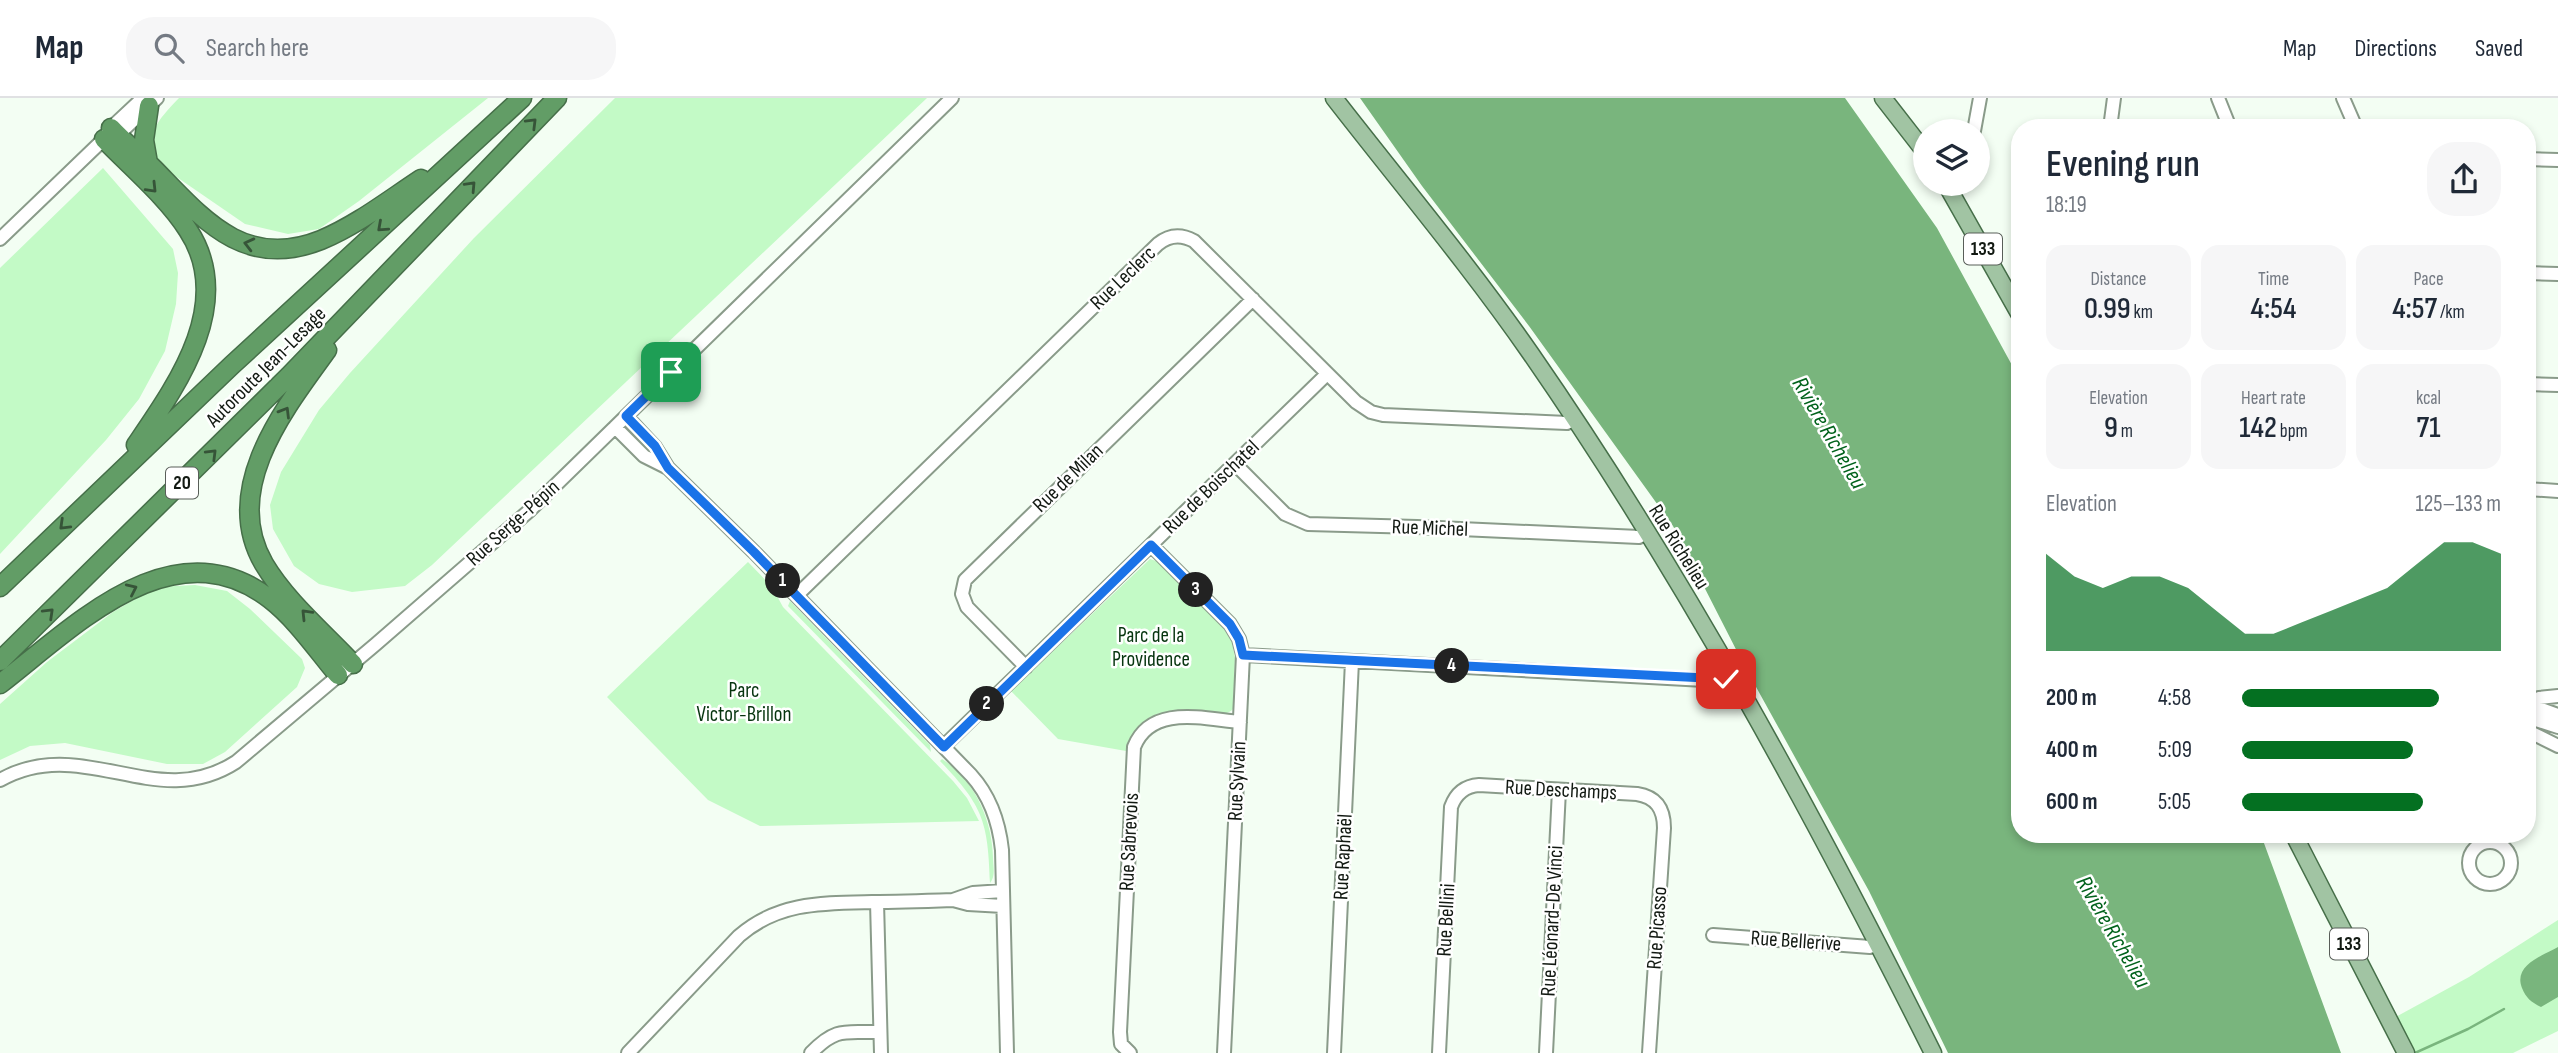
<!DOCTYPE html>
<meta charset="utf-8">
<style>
:root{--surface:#fff;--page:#f6f6f7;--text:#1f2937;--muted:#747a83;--line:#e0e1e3;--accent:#047021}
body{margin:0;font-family:"Sofia Sans Condensed",sans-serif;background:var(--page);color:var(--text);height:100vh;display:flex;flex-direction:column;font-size:26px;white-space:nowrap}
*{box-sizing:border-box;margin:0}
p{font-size:23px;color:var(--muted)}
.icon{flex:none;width:38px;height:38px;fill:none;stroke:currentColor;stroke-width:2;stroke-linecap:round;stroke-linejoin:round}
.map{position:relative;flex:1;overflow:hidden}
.panel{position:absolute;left:2011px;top:21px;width:525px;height:724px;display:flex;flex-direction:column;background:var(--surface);border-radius:28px;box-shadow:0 4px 10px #0003}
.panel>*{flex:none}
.fabs{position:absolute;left:1913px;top:21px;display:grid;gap:14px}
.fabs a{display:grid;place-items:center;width:77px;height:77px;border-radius:50%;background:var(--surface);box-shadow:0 4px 10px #0003;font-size:35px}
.pin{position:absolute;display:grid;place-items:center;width:60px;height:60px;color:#fff;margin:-30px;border-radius:14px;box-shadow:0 4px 10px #0006}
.km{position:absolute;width:35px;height:35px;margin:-18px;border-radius:50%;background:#222;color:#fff;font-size:19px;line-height:35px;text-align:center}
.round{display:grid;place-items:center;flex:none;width:74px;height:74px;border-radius:28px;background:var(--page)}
.summary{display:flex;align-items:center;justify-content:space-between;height:119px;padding:0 35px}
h1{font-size:38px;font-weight:600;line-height:52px}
.metrics{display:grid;grid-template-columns:repeat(3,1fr);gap:10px;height:119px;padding:7px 35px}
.metrics div{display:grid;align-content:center;border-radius:18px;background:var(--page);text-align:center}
.metrics b{font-size:30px;font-weight:600}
.metrics small{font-size:19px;font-weight:400}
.metrics p{font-size:19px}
.chart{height:196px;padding:14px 35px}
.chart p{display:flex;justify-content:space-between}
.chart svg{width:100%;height:126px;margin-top:7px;fill:var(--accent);opacity:.7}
ul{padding:0 35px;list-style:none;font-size:23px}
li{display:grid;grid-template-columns:112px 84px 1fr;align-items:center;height:52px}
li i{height:18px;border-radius:9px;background:var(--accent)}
header{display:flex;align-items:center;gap:42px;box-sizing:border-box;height:98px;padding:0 35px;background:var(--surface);border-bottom:2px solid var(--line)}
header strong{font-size:33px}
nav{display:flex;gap:38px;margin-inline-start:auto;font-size:24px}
.search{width:490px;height:63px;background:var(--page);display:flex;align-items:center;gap:18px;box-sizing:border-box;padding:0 24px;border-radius:28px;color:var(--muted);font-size:26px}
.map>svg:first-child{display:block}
.green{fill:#c3fac6}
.water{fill:#79b57d}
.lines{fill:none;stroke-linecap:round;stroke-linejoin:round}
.stream{stroke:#79b57d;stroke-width:2.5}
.minor-casing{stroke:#8a9b8a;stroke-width:16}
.major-casing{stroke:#466f49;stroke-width:19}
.highway-casing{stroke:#466f49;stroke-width:21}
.minor{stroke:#fff;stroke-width:12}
.major{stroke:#a1c4a3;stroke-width:16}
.highway{stroke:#629d66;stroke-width:18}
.oneway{stroke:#365438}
.route-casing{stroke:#fff;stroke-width:14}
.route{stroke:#1a73e8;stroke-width:9}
.labels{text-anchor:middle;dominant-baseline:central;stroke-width:5;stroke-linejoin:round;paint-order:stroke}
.shield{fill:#fff;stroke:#595e59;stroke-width:2}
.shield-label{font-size:19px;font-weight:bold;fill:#121912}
.street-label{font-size:21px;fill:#121912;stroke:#fff}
.park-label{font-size:21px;fill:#07350f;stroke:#fff}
.water-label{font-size:23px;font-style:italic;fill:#02631c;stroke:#fff}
</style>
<header>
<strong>Map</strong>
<div class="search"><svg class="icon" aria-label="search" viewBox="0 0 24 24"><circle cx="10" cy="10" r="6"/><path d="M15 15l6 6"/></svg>Search here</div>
<nav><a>Map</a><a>Directions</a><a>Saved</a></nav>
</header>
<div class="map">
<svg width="2558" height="955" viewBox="0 0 2558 955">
<rect width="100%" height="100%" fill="#f3fef3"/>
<path class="green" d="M179,0H488L359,103L319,131L288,136L245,126L165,71C138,43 157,23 179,0Z
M615,0H927L432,467L405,488L352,494L319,486L294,468L273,431L270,407L281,374L319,312L350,275L474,140Z
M103,70L173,151L178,175L176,206L165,253L139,301L106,342L0,456V170Z
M1150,461L1159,464L1223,529L1232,544L1235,560L1233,611C1210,634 1151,581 1126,653L1058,641L1011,593Z
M748,464L779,496L777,498L783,509L953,683L967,700L979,723L760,728L708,702L607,599Z
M195,487L227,493L250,511L302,561L305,570L297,589L225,654L203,666H167L65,645L30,648L0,662V606L47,564L113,514L156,489Z
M790,503L930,647L931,654L788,508Z
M942,661C975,682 992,722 993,759C993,768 996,778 990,785C988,723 983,708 940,663Z
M2558,822V933L2513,955H2410L2392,921L2469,879Z"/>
<path class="water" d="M1360,0H1845L1937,130L2019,280L2020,737H2261L2341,955H1948L1869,793L1745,569L1673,428L1529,228L1422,88Z
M2558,849V899L2541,909C2531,904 2526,900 2522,890C2513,867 2542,858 2558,849Z"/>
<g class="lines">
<path class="stream" d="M2415,955L2468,931L2504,911"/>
<defs>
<path id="minor" d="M2218,0L2230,30
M2343,0L2356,30
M2110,30L2114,0
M1974,33L1980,0
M111,39L118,37L157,0
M2527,61L2558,62
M0,141L104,41L111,30L143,0
M2527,175L2558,176
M2527,286L2558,287
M626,318L655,349L668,370L754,454L971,677C990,698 999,724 1002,752L1007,955
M615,329L644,358L668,370
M1235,366L1285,416L1308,426L1417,429L1639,439L1647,435
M2527,391L2558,393
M1151,447L1230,526L1239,541L1243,557L1224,955
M797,497L1158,146C1169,137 1181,136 1194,143L1356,304L1371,314L1383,317L1567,325L1575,321
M1243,557L1723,583L1732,579
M1026,569L967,509L962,496L965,482L1253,201
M2527,606L2558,617
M2527,606L2539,600L2558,598
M2527,619L2558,629
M2527,626L2532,635L2558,648
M944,648L1327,276
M0,682C83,635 156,716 236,664L376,546L529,413L952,0
M2469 765a21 21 0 1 1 42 0a21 21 0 1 1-42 0Z
M953,802L973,795L1003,793
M877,804L881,955
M1713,837L1870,849L1878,846
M628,955L739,838C778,804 822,805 872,804C899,804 926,803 953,802L968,806L1003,808
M811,955C837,928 846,935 880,934
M1130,955L1121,946L1120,934L1134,649C1151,606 1204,621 1240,624
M1334,955L1352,563
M1439,955L1451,709C1456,695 1465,688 1479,687L1637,696C1656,699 1664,711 1664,730L1649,955
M1546,955L1559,692"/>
<path id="major" d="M1334,0C1400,85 1470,168 1531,256C1684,477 1813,715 1933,955
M1883,0L1925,54
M1946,86L2020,217
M2294,737L2406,955"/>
<path id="highway" d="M111,30C125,45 140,57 154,71C202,120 244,173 321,142C357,127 389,102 421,81
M104,41C131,69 167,99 188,132C236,205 177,287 136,347
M148,65L144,42L149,8
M327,252C285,310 220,391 264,466C286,503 323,534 353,566
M0,489L232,267L522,0
M0,563L289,278L557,0
M0,586C74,529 173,426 270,501C296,521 317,552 338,577"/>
</defs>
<use href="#minor" class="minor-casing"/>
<use href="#major" class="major-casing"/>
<use href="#highway" class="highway-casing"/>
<use href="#minor" class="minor"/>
<use href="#major" class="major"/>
<use href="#highway" class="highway"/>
</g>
<defs><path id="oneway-chevron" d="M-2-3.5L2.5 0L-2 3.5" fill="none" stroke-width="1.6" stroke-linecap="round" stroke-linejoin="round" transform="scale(1.75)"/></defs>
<g class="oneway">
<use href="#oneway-chevron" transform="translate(532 25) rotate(-45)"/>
<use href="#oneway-chevron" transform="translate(471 88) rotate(-47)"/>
<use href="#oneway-chevron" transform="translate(152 90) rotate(46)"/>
<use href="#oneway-chevron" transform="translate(382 129) rotate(138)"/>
<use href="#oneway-chevron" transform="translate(249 146) rotate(-166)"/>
<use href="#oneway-chevron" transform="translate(285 314) rotate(-59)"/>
<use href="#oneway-chevron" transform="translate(212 356) rotate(-45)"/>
<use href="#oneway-chevron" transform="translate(64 427) rotate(136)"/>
<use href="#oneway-chevron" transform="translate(132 491) rotate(-25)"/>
<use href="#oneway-chevron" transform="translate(49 515) rotate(-44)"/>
<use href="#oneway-chevron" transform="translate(306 516) rotate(-134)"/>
</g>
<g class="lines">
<defs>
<path id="route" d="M671,274L626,318L655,348L668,370L754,454L944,649L1151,447L1230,526L1239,541L1243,557L1726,581"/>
</defs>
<use href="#route" class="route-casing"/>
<use href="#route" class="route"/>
</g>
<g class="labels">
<g class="shield">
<rect x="1964" y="135.5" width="38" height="31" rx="5"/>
<rect x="166" y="369.5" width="32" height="31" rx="5"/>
<rect x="2330" y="830.5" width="38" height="31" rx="5"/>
</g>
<g class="shield-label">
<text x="1983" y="151">133</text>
<text x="182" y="385">20</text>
<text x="2349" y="846">133</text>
</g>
<g class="street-label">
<text transform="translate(1123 180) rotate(-44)">Rue Leclerc</text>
<text transform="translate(266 269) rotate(-45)">Autoroute Jean-Lesage</text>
<text transform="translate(1068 380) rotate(-44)">Rue de Milan</text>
<text transform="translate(1211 389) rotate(-44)">Rue de Boischatel</text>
<text transform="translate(513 425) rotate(-42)">Rue Serge-Pépin</text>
<text transform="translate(1430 430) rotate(2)">Rue Michel</text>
<text transform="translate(1679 449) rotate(58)">Rue Richelieu</text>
<text transform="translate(1237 683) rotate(-87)">Rue Sylvain</text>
<text transform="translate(1561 692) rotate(3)">Rue Deschamps</text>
<text transform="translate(1129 744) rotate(-87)">Rue Sabrevois</text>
<text transform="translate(1343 759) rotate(-87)">Rue Raphaël</text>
<text transform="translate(1446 822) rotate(-87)">Rue Bellini</text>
<text transform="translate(1552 823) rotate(-87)">Rue Léonard-De Vinci</text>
<text transform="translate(1657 830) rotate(-86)">Rue Picasso</text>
<text transform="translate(1796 843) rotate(4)">Rue Bellerive</text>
</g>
<g class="park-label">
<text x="1151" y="537">Parc de la<tspan x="1151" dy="24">Providence</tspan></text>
<text x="744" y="592">Parc<tspan x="744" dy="24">Victor-Brillon</tspan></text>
</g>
<g class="water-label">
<text transform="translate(1829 335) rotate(60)">Rivière Richelieu</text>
<text transform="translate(2113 834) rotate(60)">Rivière Richelieu</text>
</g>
</g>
</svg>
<div class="fabs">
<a><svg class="icon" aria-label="layers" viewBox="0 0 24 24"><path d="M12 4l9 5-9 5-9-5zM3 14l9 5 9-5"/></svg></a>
</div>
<div class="pin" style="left:671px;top:274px;background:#1e9e55"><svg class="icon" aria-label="arrive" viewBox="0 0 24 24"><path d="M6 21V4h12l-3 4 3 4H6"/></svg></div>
<div class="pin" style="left:1726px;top:581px;background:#d93025"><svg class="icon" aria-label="check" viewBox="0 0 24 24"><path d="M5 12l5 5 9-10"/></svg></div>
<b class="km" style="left:783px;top:483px">1</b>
<b class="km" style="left:987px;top:606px">2</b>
<b class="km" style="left:1196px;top:492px">3</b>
<b class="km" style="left:1452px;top:568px">4</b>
<section class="panel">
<div class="summary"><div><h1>Evening run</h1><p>18:19</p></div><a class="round"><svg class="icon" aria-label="share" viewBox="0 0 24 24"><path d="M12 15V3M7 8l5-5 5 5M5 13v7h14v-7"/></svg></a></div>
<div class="metrics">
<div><p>Distance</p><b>0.99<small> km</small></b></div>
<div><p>Time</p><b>4:54</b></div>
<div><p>Pace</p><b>4:57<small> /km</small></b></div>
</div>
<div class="metrics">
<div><p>Elevation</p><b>9<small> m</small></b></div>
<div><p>Heart rate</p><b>142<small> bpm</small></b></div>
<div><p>kcal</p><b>71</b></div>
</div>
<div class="chart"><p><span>Elevation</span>125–133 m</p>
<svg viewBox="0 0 160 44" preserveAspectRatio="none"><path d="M0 44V10L10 18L20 22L30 18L40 18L50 22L60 30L70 38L80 38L90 34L100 30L110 26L120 22L130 14L140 6L150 6L160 10V44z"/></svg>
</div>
<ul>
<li><b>200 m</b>4:58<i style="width:76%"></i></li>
<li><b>400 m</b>5:09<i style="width:66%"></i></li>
<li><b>600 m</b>5:05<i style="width:70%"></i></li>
</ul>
</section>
</div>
